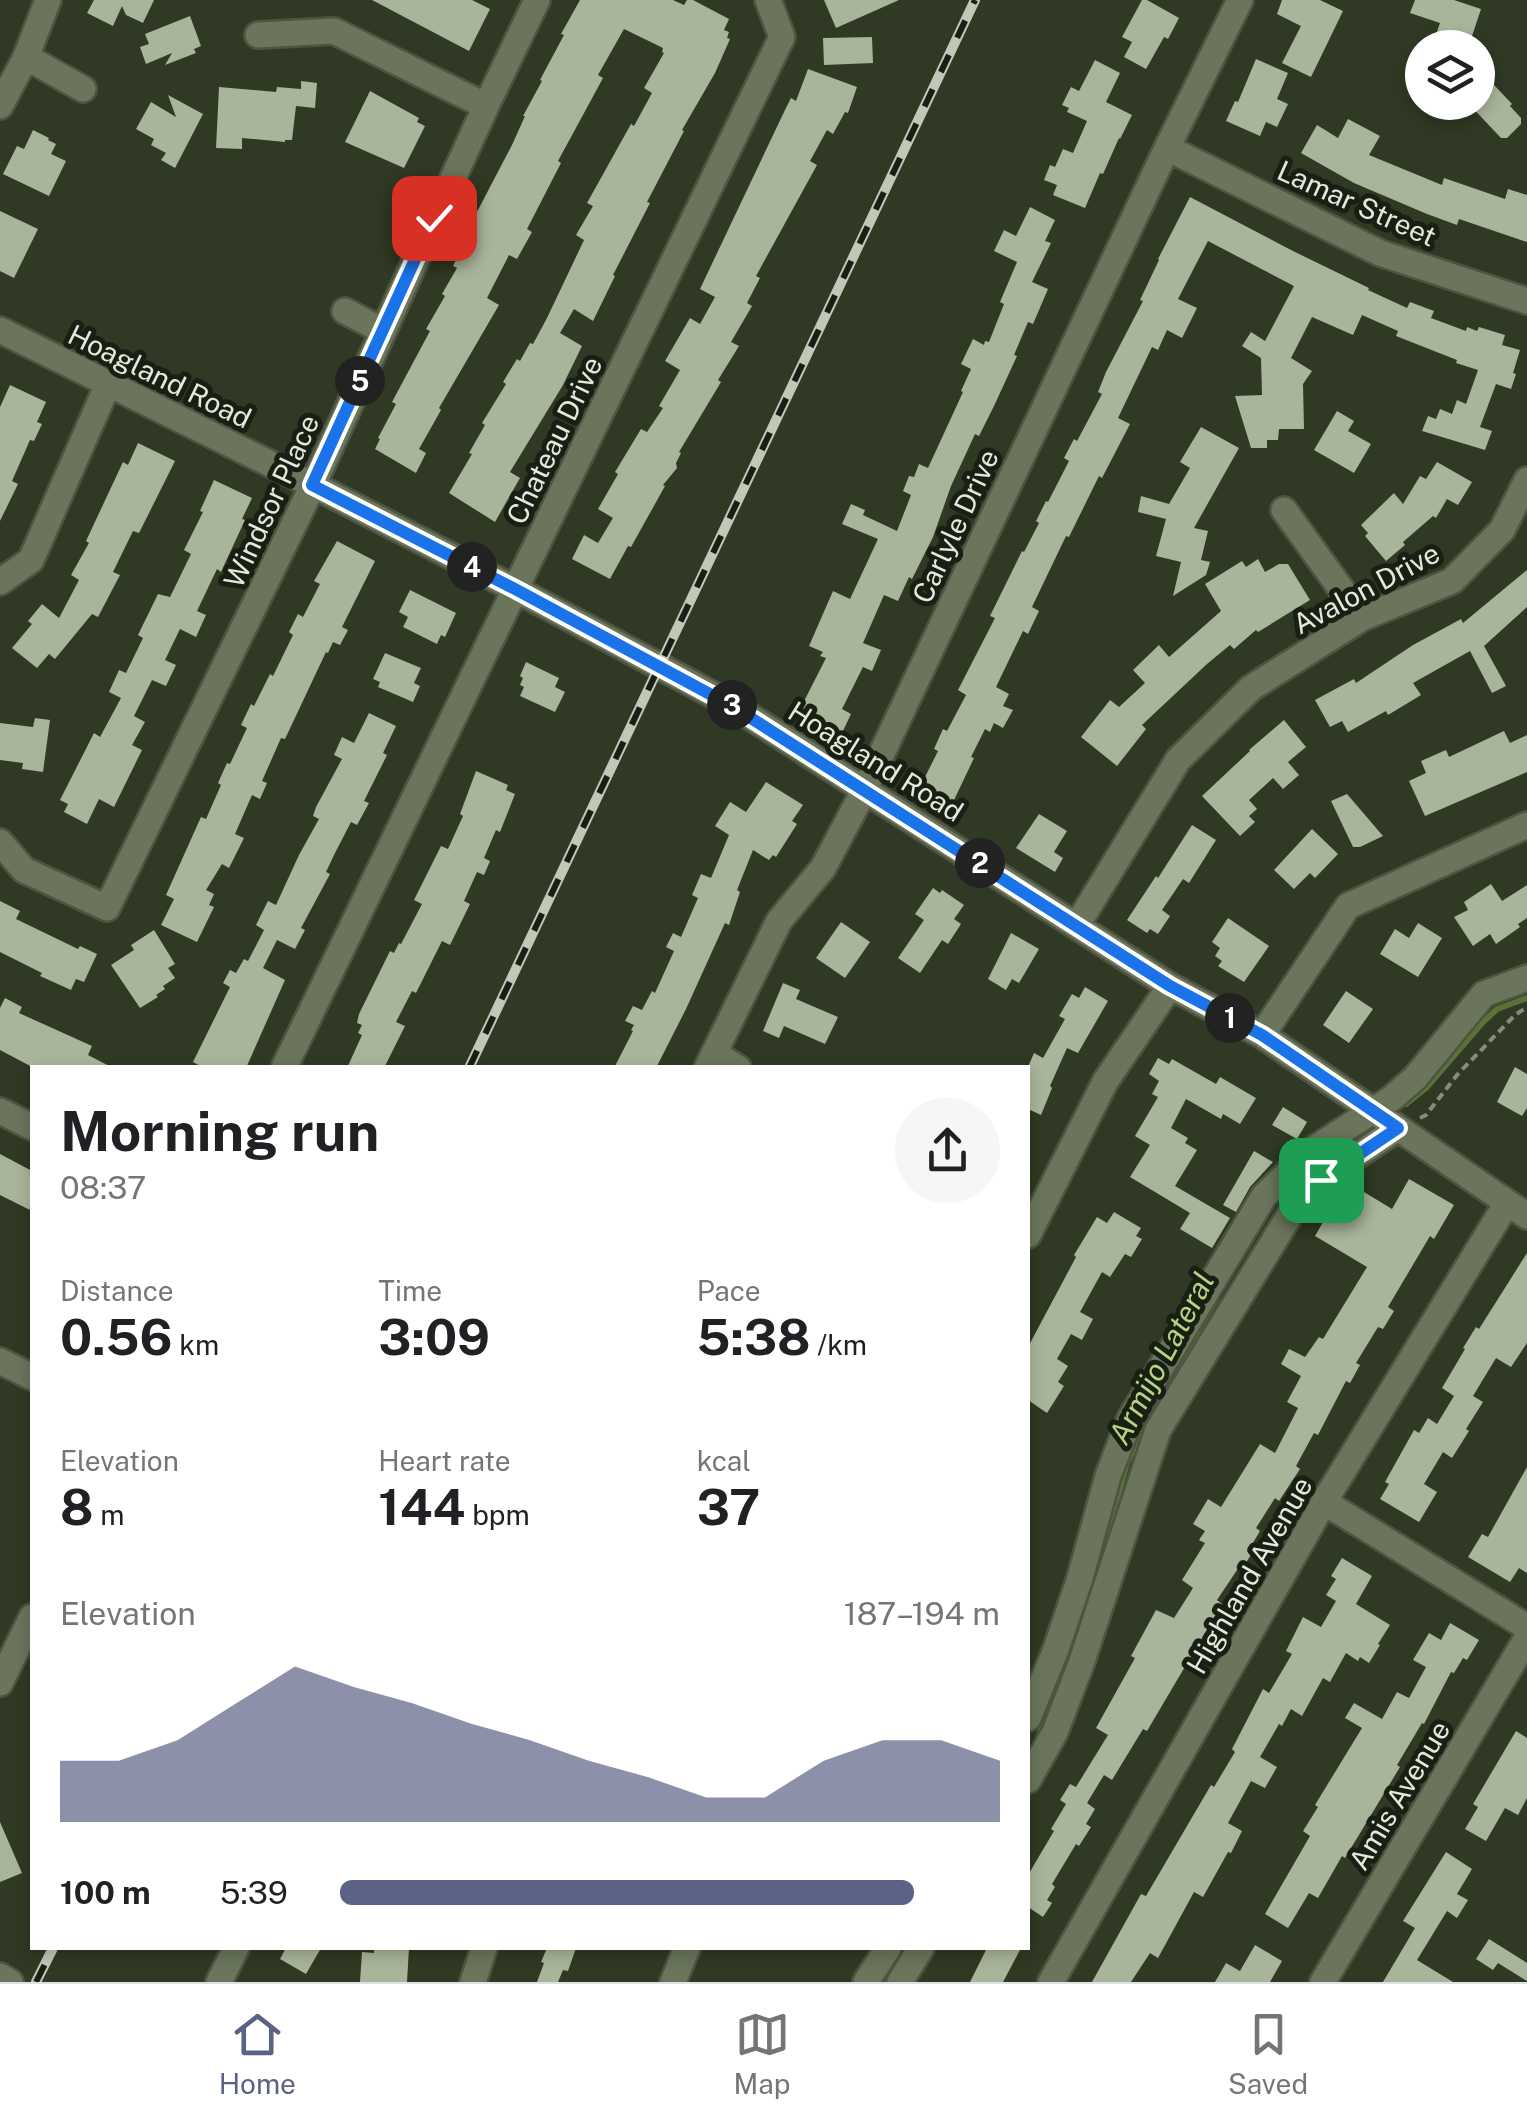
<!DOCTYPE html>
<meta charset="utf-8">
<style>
:root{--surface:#fff;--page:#f6f6f6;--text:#202124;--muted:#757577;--line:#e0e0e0;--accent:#5c6285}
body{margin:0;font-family:"Public Sans",sans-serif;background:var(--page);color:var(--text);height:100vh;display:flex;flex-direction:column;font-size:38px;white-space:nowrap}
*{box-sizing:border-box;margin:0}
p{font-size:32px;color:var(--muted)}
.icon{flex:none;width:55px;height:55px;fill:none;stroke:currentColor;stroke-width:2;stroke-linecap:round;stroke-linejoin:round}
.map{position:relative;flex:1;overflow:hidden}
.panel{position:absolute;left:30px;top:1065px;width:1000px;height:885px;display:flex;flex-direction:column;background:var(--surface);border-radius:0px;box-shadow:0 5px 15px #0003}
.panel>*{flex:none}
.fabs{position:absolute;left:1405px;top:30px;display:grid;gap:20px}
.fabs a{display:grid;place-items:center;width:90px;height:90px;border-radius:50%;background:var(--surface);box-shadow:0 5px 15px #0003;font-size:50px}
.pin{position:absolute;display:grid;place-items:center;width:85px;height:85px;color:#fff;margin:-42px;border-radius:20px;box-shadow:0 5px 15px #0006}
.km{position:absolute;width:50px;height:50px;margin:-25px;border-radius:50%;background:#222;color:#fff;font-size:28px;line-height:50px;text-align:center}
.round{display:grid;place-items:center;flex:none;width:105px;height:105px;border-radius:52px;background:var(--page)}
.head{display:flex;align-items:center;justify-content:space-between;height:170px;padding:0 30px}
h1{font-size:55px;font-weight:700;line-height:75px}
.stats{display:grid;grid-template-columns:repeat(3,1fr);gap:15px;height:170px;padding:10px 30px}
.stats div{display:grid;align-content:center}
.stats b{font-size:50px;font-weight:700}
.stats small{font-size:28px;font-weight:400}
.stats p{font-size:28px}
.chart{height:280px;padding:20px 30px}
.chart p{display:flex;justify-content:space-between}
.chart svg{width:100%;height:180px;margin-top:10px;fill:var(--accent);opacity:.7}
ul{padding:0 30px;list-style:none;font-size:32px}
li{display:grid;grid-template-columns:160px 120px 1fr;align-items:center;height:75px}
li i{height:25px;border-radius:12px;background:var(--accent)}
.dock{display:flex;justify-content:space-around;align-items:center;height:140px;border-top:2px solid var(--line);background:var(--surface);font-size:28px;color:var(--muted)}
.dock a{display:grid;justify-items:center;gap:5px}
.dock .selected{color:var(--accent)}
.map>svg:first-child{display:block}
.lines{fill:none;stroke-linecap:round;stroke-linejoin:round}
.stream{stroke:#5b7139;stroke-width:6}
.building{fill:#a9b59a}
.minor-casing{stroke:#4d5441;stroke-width:30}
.path{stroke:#858c7a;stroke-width:4;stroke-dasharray:8 5;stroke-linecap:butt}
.minor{stroke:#6a755c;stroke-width:25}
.rail-casing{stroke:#c1c8b8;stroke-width:10}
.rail{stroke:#1a1f14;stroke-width:6;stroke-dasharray:19;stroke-linecap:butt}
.route-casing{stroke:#fff;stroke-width:20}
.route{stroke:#1a73e8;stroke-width:12}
.labels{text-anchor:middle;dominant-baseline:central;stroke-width:10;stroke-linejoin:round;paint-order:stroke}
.street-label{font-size:28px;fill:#e3e9db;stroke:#1a1f14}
.water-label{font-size:30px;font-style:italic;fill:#b3d583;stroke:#1a1f14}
</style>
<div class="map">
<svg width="1527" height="1982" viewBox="0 0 1527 1982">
<rect width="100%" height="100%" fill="#303923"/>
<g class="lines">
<path class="stream" d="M1406,1104L1426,1088L1483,1022L1497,1009L1527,998
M1296,1181L1360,1134
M1038,1738L1085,1614L1127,1463L1156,1403L1217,1298
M883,1982L905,1948"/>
</g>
<path class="building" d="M94,0H154L143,23L126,15L122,6L113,26L87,13Z
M372,0H472L490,9L469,51Z
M580,0H673L684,5L687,0H693L729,19L724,30L729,32L727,38L730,39L715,73L682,130L684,131L647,202L650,203L613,275L615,276L593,321L574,309L560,333L582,346L580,350L563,385L510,472L520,478L495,522L449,493L472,454L469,453L485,425L482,423L506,384L503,382L517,359L520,361L530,343L533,344L547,318L584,240L576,235L593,206L587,203L631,124L634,126L652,93L644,88L664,53L662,52L663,48L624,29L598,75L603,78L558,161L561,163L527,229L532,232L517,259L509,255L487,298L499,305L439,408L441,410L419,449L426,453L416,473L375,449L380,439L378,438L396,404L392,402L430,331L426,329L445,296L442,294L457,268L453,266L470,232L467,231L512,145L525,116H523L542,81L540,80L564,35L561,34Z
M824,0H899L836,28Z
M1142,0H1147L1179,18L1168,39L1164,37L1146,69L1124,57L1132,42L1122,37Z
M1282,0H1320L1343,11L1311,77L1282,63L1301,26L1277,14Z
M1415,0H1454L1481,9L1468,48H1431L1440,23L1410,13Z
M190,16L201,46L194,49L196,53L165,65L172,53L146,64L140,47L149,44L145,34Z
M872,37L873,63L824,65L823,38Z
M1256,59L1288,73L1277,99L1288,104L1277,127L1266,122L1260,136L1226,121L1235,101L1238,102Z
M1095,60L1120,73L1106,102L1132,115L1120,139L1119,138L1103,174L1100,173L1085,208L1053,195L1057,185L1044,180L1050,165L1055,167L1063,149L1073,153L1087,121L1067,112L1069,108L1062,105L1071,87L1079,91Z
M1478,68L1512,104L1510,106L1521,118V124L1507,138H1501L1467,102H1478Z
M808,69L857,87L848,113L845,112L833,134L827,130L810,161L817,165L756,276L760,278L747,303L752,306L731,342L739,346L718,380L721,382L679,452L681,453L676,463L677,468L663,485L665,486L631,547L628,546L610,579L572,559L584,535L598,543L613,518L598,509L618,474L615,472L641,429L647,432L663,408L659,406L680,370L665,361L690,318L700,324L715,297L700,289L784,112L791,98L796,101Z
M301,81L317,83L315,108L296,106L292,140H285V142L242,138V149L216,148L219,87L276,92L277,87L301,89Z
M370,91L419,118L417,122L425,126L404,168L345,142Z
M168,95L203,114L175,168L161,160L166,153L151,145L154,139L136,129L151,102L176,117Z
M1348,119L1380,136L1369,155L1442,185L1444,178L1505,199L1508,189L1527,195V242L1459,219L1457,225L1427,214L1354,183L1301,153L1317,125L1338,138Z
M33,130L49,138L48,140L56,144L51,154L66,161L49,196L3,174L17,146L24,149Z
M1190,197L1293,251L1369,288L1368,290L1407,308L1410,302L1434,311L1431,318L1466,331L1467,327L1477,331L1479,327L1505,335L1502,345L1520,350L1513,373L1516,374L1511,389L1496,384L1480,427L1492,431L1485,450L1422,431L1428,416L1436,419L1440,409L1452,414L1457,400L1466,404L1478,370L1456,363L1457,360L1396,336L1398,331L1362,315L1353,335L1312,317L1291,358L1312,371L1303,384L1304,429H1279L1278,440H1267V448H1251L1235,396L1262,395L1261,358L1242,346L1251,332L1265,341L1294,286L1208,241L1178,299L1197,308L1182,338L1167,330L1158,350L1152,347L1118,418L1130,424L1102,478L1099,476L1069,537L1066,536L1032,607L1039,611L1028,634L1023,631L996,687L1009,694L1003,706L1013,710L1003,728L994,723L990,732L985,729L971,757L974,758L954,800L951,799L950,803L919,789L938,751L934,749L943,729L947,731L966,695L958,690L995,618L990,616L1022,551L1024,552L1039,523L1036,521L1046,501L1048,502L1069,461L1064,458L1074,439L1077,441L1102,394L1098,392L1106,372L1143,301L1140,300L1159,260L1158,259Z
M1030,207L1055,220L1045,241L1051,243L1032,282L1048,289L1033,324L1028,322L1014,355L1017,356L994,406L979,436L975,434L951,486L933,537L912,579L909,577L898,601L884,595L863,643L881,650L872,671L863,667L842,709L851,714L841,735L798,713L826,658L820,656L823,652L809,646L833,591L850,599L878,539L842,524L851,504L865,510L863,515L897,531L911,495L903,491L909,476L914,477L919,464L928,468L963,392L961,391L971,369L961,364L973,339L984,345L985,341L989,342L1004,304L1000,302L1017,262L994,251L1004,230L1016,236Z
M0,211L38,229L14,278L0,271Z
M10,385L46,402L37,422L42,424L34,441L30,440L12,481L18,484L0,521V407Z
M1337,411L1354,421L1348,431L1371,444L1354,473L1314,450Z
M1201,427L1239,448L1194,528L1208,531L1201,560L1210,562L1206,575L1173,596L1181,562L1156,556L1166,519L1138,512L1141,496L1169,504L1190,468L1180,462Z
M138,443L175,461L139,533L133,531L113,572L120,575L98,617L92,614L55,659L49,654L37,668L12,648L32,624L28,621L42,604L59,618L79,580L71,575L89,543L86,541L123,462L128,465Z
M1437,462L1472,482L1458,505L1447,499L1436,518L1433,516L1403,542L1405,545L1386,561L1365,536L1368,533L1361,525L1394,493L1403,504L1420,476L1426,479Z
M214,480L252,498L242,519L245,520L221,572L217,569L197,611L206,615L196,637L180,629L165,660L176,665L166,686L152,680L134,716L145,722L132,745L142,750L114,807L99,799L87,824L64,812L68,804L60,800L94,733L100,737L121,698L109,692L119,670L126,673L143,638L138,635L158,594L170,597L191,554L184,550L203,512L200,511Z
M337,541L375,561L342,627L348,630L340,645L333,642L328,653L326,652L285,739L281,738L262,781L267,783L260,799L252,795L235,834L244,838L229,868L222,864L206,890L214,894L209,905L214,907L197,942L161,925L174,899L166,895L201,817L206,819L221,785L218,783L227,763L230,764L247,728L241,725L251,704L254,706L270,674L273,676L293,635L289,632L298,614L303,617L320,584L314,581Z
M1258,559L1265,572L1279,564H1288L1310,600L1258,632L1256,630L1234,649L1230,645L1207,664L1142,725L1146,729L1117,766L1081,737L1110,700L1119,707L1145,683L1133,670L1159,645L1169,657L1221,611L1205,584L1242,561L1246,567Z
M1527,570V607L1484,646L1506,686L1492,693L1470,651L1413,683L1421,695L1388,715L1386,711L1348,732L1342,721L1330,727L1315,700L1354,679L1356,683L1413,645L1461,619L1463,623Z
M410,590L456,613L445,637L441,635L437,644L403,627L408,617L399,612Z
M385,653L421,668L414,683L420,686L413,702L378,687L380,682L373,679Z
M526,662L559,678L555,687L565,692L555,712L520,696L524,687L520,685L523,678L520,676Z
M369,713L396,726L383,753L387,755L364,801L369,803L357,825L351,822L335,853L326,872L330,874L301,928L305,930L295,949L277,940L263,968L285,980L246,1068H204L193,1062L230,987L223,983L230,970L236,973L244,959L248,961L264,930L256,925L268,901L276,905L299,855L319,819L313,816L316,807L342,759L334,755L342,737L354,743Z
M35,718L50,720L43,772L22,769L23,763L0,760V723L33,727Z
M1284,720L1306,747L1288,762L1299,775L1283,789L1273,778L1249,800L1257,809L1249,816L1255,822L1240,836L1202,796L1250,751L1249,750Z
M1504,731L1510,743L1527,735V772L1425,816L1409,781L1426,773L1421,761L1446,750L1449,757Z
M476,771L508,785L506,790L515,794L500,832L496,830L484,858L490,861L484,875L477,872L464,901L470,904L450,945L442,941L416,993L412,991L396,1022L405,1026L384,1068H347L362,1035L358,1033L362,1025L357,1023L359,1014L390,951L394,953L399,943L401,944L422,904L414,900L441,846L448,849L463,816L460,814Z
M766,782L803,805L792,821L797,824L776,857L773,855L769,860L753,850L737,890L740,892L729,925L725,923L686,1009L656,1068H614L633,1031L631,1030L634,1025L625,1021L633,1006L642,1010L652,991L655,993L674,951L666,947L673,933L681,937L698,898L692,895L701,874L711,878L729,835L715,826L730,802L746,812Z
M1347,794L1383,836L1360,847H1353L1331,801Z
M1039,814L1067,831L1054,852L1063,858L1055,872L1016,848Z
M1192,825L1216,840L1189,883L1183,879L1162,910L1170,916L1158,934L1150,929L1147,933L1127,920L1156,876L1158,878Z
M1312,829L1338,854L1315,878L1310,873L1294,889L1274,870Z
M1491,884L1502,901L1527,885V918L1518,924L1520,927L1496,944L1490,934L1473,946L1454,917L1468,910L1464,902Z
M933,888L940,893L942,890L964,905L954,919L961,924L948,944L942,940L920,973L898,958L924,920L915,914Z
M0,901L20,911L16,919L78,949L80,946L97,954L84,982L76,979L71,990L40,976L42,973L0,952Z
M1228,918L1269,946L1244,982L1218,966L1222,961L1215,956L1220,948L1212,942Z
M841,922L870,942L845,978L816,958Z
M1418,923L1442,938L1418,977L1380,954L1395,929L1409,938Z
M154,930L175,964L168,968L175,978L163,986L165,989L156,995L158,997L140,1008L111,965L134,950L131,945Z
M1011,933L1039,949L1019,983L1012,979L1006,990L988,979Z
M783,983L800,990L796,999L838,1017L825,1044L784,1026L779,1038L763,1031Z
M1085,987L1108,1001L1078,1053L1067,1048L1050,1086L1052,1088L1041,1115L1028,1109V1067L1034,1053L1043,1058L1065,1019L1059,1016L1072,994L1079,998Z
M1346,991L1373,1009L1349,1043L1323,1025Z
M5,998L22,1007L19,1013L92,1046L88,1055L113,1068H34L0,1050V1008Z
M1158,1058L1169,1064L1172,1059L1216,1084L1220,1077L1256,1098L1240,1124L1223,1114L1221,1119L1186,1099L1171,1128L1188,1138L1185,1143L1197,1150L1175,1186L1230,1218L1212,1248L1180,1229L1190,1213L1130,1177L1150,1145L1135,1136L1158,1097L1152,1094L1159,1081L1149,1074Z
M1515,1067L1527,1074V1108L1522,1116L1497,1102Z
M1283,1107L1307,1122L1297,1139L1272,1125Z
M1254,1151L1273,1162L1250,1187L1236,1212L1223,1205Z
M0,1154L32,1171V1211L0,1195Z
M1409,1179L1454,1205L1434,1239L1430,1236L1388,1307L1394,1311L1383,1329L1378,1327L1356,1363L1360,1365L1350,1383L1346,1381L1318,1435L1314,1433L1296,1466L1300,1469L1279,1501L1275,1498L1256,1528L1260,1531L1251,1546L1255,1548L1244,1566L1241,1564L1217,1600L1222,1604L1147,1731L1143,1729L1112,1780L1104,1775L1087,1803L1095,1809L1086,1824L1091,1827L1079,1846L1076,1844L1052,1884L1055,1887L1047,1900L1052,1903L1043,1917L1028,1907V1875L1054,1831L1051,1829L1066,1804L1060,1800L1070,1784L1076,1787L1108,1735L1096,1728L1135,1658L1131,1656L1156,1610L1174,1618L1193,1588L1182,1580L1205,1543L1199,1540L1205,1531L1193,1524L1208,1499L1221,1507L1260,1444L1275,1453L1298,1408L1287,1402L1301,1376L1281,1364L1289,1349L1305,1357L1319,1337L1323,1339L1367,1267L1315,1236L1330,1210L1346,1222L1364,1192L1392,1209Z
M1114,1212L1141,1228L1136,1236L1142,1239L1131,1257L1125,1254L1110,1277L1102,1272L1080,1312L1093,1319L1082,1340L1071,1334L1057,1359L1068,1366L1058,1382L1064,1386L1047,1413L1028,1400V1347L1076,1257L1074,1255L1097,1217L1107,1223Z
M1527,1253V1343L1511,1367L1496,1358L1473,1396L1483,1402L1466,1429L1469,1431L1452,1458L1443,1452L1424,1484L1437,1492L1419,1522L1380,1499L1389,1484L1385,1482L1414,1430L1419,1433L1428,1418L1437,1424L1454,1396L1442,1388L1465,1349L1463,1348L1476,1327L1479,1329Z
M1527,1467V1573L1519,1568L1510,1582L1468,1557L1482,1534L1488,1537Z
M1342,1558L1372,1576L1356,1604L1390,1625L1378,1644L1380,1645L1369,1663L1360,1657L1358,1661L1346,1653L1330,1682L1323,1678L1302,1716L1291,1709L1282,1726L1279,1724L1260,1757L1277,1767L1265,1788L1251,1781L1228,1823L1242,1831L1231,1853L1228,1852L1203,1897L1194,1892L1158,1958L1150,1953L1131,1982H1092L1141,1894L1146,1896L1211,1785L1214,1787L1235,1752L1232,1749L1263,1689L1269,1693L1292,1654L1286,1651L1303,1617L1321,1627L1336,1601L1326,1595L1336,1579L1331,1576Z
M1450,1623L1479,1640L1467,1660L1463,1658L1454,1673L1451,1672L1424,1724L1422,1723L1397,1765L1400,1767L1345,1858L1342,1856L1318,1898L1309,1893L1288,1928L1265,1914L1310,1836L1303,1831L1318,1807L1315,1805L1362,1728L1345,1718L1354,1703L1382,1719L1397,1692L1409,1698L1426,1667L1413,1660L1429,1633L1441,1640Z
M1516,1731L1527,1738V1798L1518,1815L1505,1808L1486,1841L1465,1829L1478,1807L1473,1804Z
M0,1822L22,1873L0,1882Z
M1446,1852L1472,1869L1457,1894L1468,1900L1457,1918L1447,1911L1417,1960L1453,1982H1383L1415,1928L1403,1921Z
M1489,1939L1527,1963V1981L1498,1963L1493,1970L1476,1959Z
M1255,1945L1282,1961L1270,1982H1215L1226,1963L1240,1971Z
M286,1948H321L306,1974L280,1959Z
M374,1948H409L407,1982H360L362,1952L374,1953Z
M547,1948H576L568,1971L563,1970L558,1982H537L544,1963L541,1962Z
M987,1948H1021L1003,1982H970Z"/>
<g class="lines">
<defs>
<path id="minor" d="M258,35L334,31L486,106
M26,57L83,89
M0,106L26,57L48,0
M1167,148L1380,253L1527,301
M345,311L383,331
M0,330L313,485L515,589L732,705L1170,986L1262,1035L1527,1216
M1284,510L1362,618
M0,582L31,560L108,384
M0,842L24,870L107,908L313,485L486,106L537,0
M1077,925L1178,760L1251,688L1362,618L1452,581L1502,530L1527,480
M1262,1035L1348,906L1527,825
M714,1053L738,1068
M284,1068L782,37L768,0
M707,1068L779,921L823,868L865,789L1167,148L1240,0
M0,1111L32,1127
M1028,1235L1105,1082L1170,986
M0,1361L32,1377
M1324,1502L1527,1627
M0,1683L32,1617
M1028,1718L1056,1649L1080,1578L1108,1476L1130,1419L1264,1196L1287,1174L1300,1158L1391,1099L1415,1078L1484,994L1527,978
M1028,1780L1055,1732L1081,1664L1158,1430L1299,1200L1321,1180L1398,1128
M0,1976L10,1982
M219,1982L236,1948
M473,1982L484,1948
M673,1982L687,1948
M866,1982L888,1948
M900,1982L921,1948
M1051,1982L1324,1502L1507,1203
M1323,1982L1527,1638"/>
</defs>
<use href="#minor" class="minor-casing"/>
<path class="path" d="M1420,1118L1426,1115L1457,1075L1515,1015L1527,1007"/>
<use href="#minor" class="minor"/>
<defs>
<path id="rail" d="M469,1068L975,0
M36,1982L53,1948"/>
</defs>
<use href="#rail" class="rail-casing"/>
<use href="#rail" class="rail"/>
</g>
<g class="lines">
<defs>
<path id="route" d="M434,218L312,485L515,589L732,706L1170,986L1262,1035L1398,1128L1321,1180"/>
</defs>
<use href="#route" class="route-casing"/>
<use href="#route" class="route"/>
</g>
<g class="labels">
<g class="street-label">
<text transform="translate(1357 203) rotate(24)">Lamar Street</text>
<text transform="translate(160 376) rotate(26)">Hoagland Road</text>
<text transform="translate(554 440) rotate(-64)">Chateau Drive</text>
<text transform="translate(271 501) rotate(-65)">Windsor Place</text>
<text transform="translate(955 526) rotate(-65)">Carlyle Drive</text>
<text transform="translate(1366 588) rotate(-28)">Avalon Drive</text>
<text transform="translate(876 761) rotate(32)">Hoagland Road</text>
<text transform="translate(1249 1575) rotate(-60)">Highland Avenue</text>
<text transform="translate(1399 1795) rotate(-59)">Amis Avenue</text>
</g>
<g class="water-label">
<text transform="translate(1161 1358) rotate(-62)">Armijo Lateral</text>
</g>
</g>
</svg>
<div class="fabs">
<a><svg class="icon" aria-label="layers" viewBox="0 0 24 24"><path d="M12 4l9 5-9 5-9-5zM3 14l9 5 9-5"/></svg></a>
</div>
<div class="pin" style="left:1321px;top:1180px;background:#1e9e55"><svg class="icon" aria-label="arrive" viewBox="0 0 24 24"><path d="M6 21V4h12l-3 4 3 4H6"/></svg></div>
<div class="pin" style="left:434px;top:218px;background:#d93025"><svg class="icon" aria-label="check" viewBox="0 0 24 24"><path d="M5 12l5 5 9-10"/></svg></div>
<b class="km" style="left:1230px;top:1018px">1</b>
<b class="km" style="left:980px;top:863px">2</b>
<b class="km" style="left:732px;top:705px">3</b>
<b class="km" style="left:472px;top:567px">4</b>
<b class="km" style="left:360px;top:381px">5</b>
<section class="panel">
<div class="head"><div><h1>Morning run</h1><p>08:37</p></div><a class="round"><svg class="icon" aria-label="share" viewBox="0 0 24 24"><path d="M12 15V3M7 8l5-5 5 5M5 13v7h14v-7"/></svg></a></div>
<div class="stats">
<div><p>Distance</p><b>0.56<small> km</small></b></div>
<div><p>Time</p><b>3:09</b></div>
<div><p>Pace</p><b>5:38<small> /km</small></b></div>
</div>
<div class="stats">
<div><p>Elevation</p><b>8<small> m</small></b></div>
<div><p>Heart rate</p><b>144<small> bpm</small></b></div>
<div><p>kcal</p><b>37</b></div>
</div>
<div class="chart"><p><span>Elevation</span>187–194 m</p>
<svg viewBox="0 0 160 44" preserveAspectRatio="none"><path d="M0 44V29L10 29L20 24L30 15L40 6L50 11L60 15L70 20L80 24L90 29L100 33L110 38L120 38L130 29L140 24L150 24L160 29V44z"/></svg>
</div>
<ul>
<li><b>100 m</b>5:39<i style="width:87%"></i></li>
</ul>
</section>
</div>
<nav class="dock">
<a class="selected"><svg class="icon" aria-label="home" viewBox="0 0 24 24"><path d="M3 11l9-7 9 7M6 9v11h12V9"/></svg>Home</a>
<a><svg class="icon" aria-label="map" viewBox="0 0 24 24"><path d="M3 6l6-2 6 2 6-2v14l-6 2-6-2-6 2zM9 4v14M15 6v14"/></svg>Map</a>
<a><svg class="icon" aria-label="saved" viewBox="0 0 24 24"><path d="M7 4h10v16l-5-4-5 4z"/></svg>Saved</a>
</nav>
